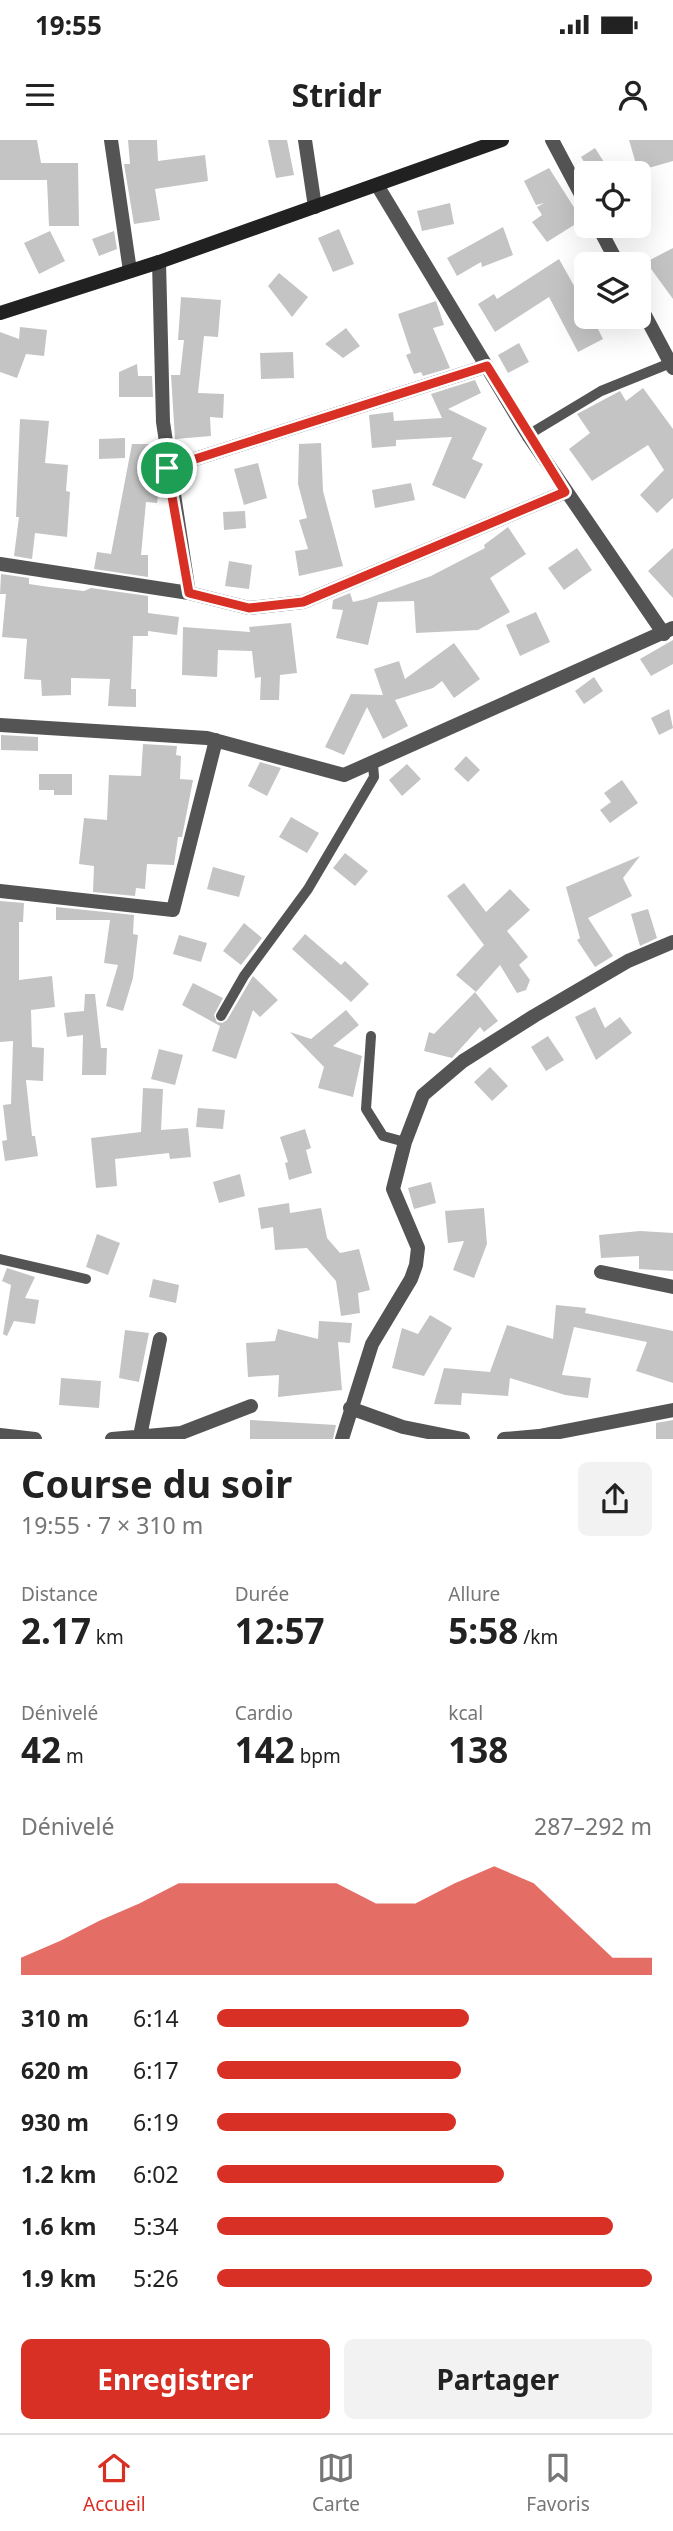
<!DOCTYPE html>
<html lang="fr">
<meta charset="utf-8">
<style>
:root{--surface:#fff;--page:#f2f2f2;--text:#222;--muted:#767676;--line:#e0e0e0;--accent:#d93025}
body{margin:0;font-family:"Noto Sans",sans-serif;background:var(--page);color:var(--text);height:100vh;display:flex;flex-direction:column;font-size:26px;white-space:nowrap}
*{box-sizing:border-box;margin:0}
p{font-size:23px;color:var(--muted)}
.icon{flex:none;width:38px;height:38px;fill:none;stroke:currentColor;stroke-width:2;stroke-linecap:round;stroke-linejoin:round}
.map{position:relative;height:1299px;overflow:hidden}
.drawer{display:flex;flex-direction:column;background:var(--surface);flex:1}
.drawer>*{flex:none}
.fabs{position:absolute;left:574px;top:21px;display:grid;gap:14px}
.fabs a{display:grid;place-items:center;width:77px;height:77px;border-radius:10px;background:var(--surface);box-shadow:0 7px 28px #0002;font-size:35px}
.pin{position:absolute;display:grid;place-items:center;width:60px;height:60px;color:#fff;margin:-30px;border:4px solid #fff;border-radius:50%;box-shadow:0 2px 7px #0007}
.round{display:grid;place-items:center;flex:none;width:74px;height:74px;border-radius:10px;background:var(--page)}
.head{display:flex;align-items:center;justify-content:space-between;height:119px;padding:0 21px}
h1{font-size:38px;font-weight:700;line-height:52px}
.stats{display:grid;grid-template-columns:repeat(3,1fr);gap:10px;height:119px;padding:7px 21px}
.stats div{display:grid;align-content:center}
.stats b{font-size:35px;font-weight:700}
.stats small{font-size:19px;font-weight:400}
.stats p{font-size:19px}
.chart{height:196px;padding:14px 21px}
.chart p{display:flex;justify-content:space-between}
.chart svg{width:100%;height:126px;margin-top:7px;fill:var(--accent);opacity:.7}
.action{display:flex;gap:14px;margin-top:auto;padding:14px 21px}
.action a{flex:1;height:80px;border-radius:10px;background:var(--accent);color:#fff;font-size:28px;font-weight:700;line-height:80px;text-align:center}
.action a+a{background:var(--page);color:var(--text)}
ul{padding:0 21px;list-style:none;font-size:23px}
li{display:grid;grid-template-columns:112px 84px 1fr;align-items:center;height:52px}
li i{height:18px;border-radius:9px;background:var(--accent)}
.status{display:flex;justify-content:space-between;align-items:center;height:49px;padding:0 35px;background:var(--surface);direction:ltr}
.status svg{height:19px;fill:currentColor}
header{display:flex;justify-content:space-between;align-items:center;height:91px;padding:0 21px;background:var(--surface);font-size:32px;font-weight:700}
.tab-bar{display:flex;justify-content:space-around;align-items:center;height:98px;border-top:2px solid var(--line);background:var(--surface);font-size:19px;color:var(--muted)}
.tab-bar a{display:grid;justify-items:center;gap:4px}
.tab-bar .current{color:var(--accent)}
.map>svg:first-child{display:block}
.building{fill:#c4c4c4}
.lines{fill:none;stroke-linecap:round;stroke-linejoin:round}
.lane{stroke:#545454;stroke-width:10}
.street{stroke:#545454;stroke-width:14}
.secondary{stroke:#212121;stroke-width:14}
.route-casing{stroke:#fff;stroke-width:14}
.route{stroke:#d93025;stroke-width:9}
</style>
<div class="status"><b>19:55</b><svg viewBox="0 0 49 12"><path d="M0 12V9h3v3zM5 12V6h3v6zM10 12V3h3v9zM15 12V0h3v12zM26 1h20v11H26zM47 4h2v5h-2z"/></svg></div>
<header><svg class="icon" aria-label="menu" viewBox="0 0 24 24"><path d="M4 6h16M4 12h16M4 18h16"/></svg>Stridr<svg class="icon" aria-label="person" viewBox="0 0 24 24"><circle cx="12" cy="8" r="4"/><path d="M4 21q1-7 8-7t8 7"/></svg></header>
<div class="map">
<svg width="673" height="1299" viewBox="0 0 673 1299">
<rect width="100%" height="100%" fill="#fff"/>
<path class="building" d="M0,0H37L41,23H78L79,86H49L47,40H0Z
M128,0H157L158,21L205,15L208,41L155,49L160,80L134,84L124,24H130Z
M268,0H287L294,35L276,38Z
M629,0H673V21L638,31Z
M595,8L611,33H591L581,17Z
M549,28L582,80L547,102L532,82L542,75L537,67L544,63L536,65L524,41Z
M450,63L454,84L422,91L417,71Z
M503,87L513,115L482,127L481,122L457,136L447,118Z
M339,89L354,124L333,132L318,98Z
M50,91L65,121L39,134L24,103Z
M114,91L117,109L99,116L92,99Z
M673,108V159L646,122Z
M559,119L586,167V177H592L603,199L578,212L549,157L495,192L478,164L494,154L497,159Z
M279,133L308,157L292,177L268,146Z
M181,157L221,160L218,197L204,196L198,253L224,254L223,278L210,277L211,296L175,299L171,235H180L184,200H178Z
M436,161L444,185L433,188L450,228L423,236L421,232L414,234L406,215L411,213L398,174Z
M20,187L47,190L44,216L26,214L17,238L0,232V192L19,199Z
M346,188L360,206L343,218L325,204Z
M519,203L529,222L508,233L498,215Z
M293,212L294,238L261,239L260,213Z
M137,224L138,236H152L153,257H119V232Z
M475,240L481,253L448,269L487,288L472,319L483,324L465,359L432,345L452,297L396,300V306L372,308L369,275L393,272L394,281L442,278L431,254Z
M643,248L673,289V358L657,373L640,355L664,330L648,305L592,341L569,309L590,293L577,274L620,251L626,261Z
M20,279L49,281L45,323L68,325L66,351L70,352L67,397L35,393L32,419L14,416L19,377H16Z
M125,298V318L99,319V299Z
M321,303L323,351L343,426L299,436L295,411L308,409L299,380L307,378L298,344L299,304Z
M132,304H156V340H160L157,363L146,362L141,415H148V437L94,429L97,412L111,414Z
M258,323L267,358L244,365L234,329Z
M411,343L415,360L375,368L372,350Z
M245,371L246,388L224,390L223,372Z
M508,387L526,414L490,438L510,472L478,490L416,493L414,461L378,462L368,505L336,498L343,470L332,469L333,460L350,453L353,462L366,459L431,436L485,408L484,405Z
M577,408L592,430L564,450L548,428Z
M673,408V458L648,431Z
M229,421L252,425L249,449L225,446Z
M1,434L29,438V444L49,447L84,451L91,448L148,456V473L179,477L177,495L148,491V496H133L131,549H136V567L108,566L110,539L71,538V555L42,556L41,540L24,539L27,499L2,497L6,454H0Z
M536,472L550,502L520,516L506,485Z
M291,483L297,533L280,535L279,560H260L261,537L255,538L252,511L218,510L217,537L182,535L183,487L250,492L249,487Z
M673,500V524L651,536L640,519Z
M454,503L480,539L454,558L442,541L433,548L395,560L408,586L383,599L367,567L344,615L325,607L351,554L383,555L374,529L399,521L405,539Z
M594,537L603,551L584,564L575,551Z
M669,569L673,588L659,595L651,578Z
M1,595L38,597V611L1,610Z
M143,604L177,606L176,615L181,616L180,639L193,640L182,697H178L174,725L147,724L145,749L136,748L135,756L93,752L94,726L79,724L84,678L107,680L109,635L141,636Z
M466,616L480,630L468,642L454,629Z
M260,622L281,628L267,656L248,646Z
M407,624L421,639L402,656L389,640Z
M39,634H72V655H54V650H39Z
M622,640L638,663L610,683L600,670L611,662L604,653Z
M291,677L319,693L307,713L279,697Z
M345,713L368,731L355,746L333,728Z
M640,716L623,738L632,756L588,778L613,816L595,827L577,800L580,798L566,747Z
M213,727L245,736L239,757L207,749Z
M464,743L486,772L510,749L530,770L507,791L528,817L519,825L530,840L526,850L517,853L500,825L476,852L456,835L484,805L447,756Z
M0,761L24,763L23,782H19V840L52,836L55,867L31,870L32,907L44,908L43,941L26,940L32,996H35L38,1016L5,1021L2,1001L7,1000L3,965L11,964L13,901L0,902Z
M56,767L134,775L133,794L138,795L133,838L123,871L106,866L118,825L104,823L110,780H56Z
M648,769L657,798L640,806L631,774Z
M244,783L262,798L241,825L223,811Z
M305,794L341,825L345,821L369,844L351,862L292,809Z
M179,795L207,803L201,822L173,814Z
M253,836L278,860L260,877L253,870L236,919L212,911L220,886L182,865L193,843L223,858L214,875L217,882L222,883L227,880Z
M475,852L498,881L484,892L480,887L452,918L424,911L429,892L434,894Z
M85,854H95L101,908H107L106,935H82L83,895L67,897L64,873L84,871Z
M595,867L605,888L620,877L632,893L596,920L575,877Z
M346,870L359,885L333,906L362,916L353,957L318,948L324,927L290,892L311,899Z
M548,896L564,920L546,931L531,907Z
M159,909L183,915L175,945L151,939Z
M490,927L508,946L492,961L474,942Z
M143,948L163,949L161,990L188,988L191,1017L170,1019L169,1013L115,1019L117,1046L96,1048L91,998L141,992Z
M198,968L225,970L223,989L196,987Z
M305,989L311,1008L306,1010L312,1033L289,1040L285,1023L288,1022L280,997Z
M240,1034L245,1056L219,1063L213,1042Z
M431,1042L436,1063L414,1069L408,1048Z
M289,1063L290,1073L321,1068L327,1098L340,1113L359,1109L370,1150L358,1153L360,1173L341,1176L336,1141L307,1108L275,1110L273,1087L261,1089L258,1068Z
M484,1068L487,1104L474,1138L453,1130L464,1101L448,1103L445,1071Z
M640,1091L673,1093V1131L639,1129V1116L601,1118L599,1095Z
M97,1094L120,1103L108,1135L86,1127Z
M7,1128L35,1137L25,1158L39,1160L35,1184L14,1181L7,1196L3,1194L11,1145L2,1141Z
M153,1139L179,1145L176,1163L149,1157Z
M556,1165L586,1168L585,1173L673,1191V1243L636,1231L647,1202L574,1187L562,1235L591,1238L588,1258L565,1255L510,1238L508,1256L462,1253L461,1265L434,1264L444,1228L490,1232L507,1185L553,1199Z
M430,1175L452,1188L424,1236L392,1228L402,1188L418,1194Z
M319,1181L352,1183L350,1203L338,1202L342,1250L278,1257L279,1235L248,1237L246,1203L275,1201L278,1189L318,1199Z
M125,1190L149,1193L139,1242L119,1238Z
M61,1238L101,1241L99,1268L59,1265Z
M250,1280L336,1285L333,1299H250Z
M673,1280V1299H656V1283Z"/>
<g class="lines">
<path class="lane" d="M528,295L601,251L673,222
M221,876L244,836L308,749L374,637L373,624
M371,896L366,969L383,996L405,1002
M0,1119L86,1139"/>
<path class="street" d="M111,0L130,131
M305,0L315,67
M552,0L586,64
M377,45L528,295L664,494
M598,86L618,124
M159,122L163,282L189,453
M639,164L673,228
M167,328L487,226
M0,424L189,453L249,468L303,462L565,352
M0,585L207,598L344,635L673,488
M0,751L173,770L216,600
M601,1132L673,1147
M350,1268L403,1287L463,1299
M0,1295L35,1299
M140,1296L160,1199
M112,1299L181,1293L251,1266
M342,1299L372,1204L411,1139L416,1125L418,1108L393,1049L405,1002L423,955L463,921L534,876L628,821L673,802
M504,1299L539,1296L673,1270"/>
<path class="secondary" d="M0,173L159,122L502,0"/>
</g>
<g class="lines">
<defs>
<path id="route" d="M487,226L565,352L303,462L249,468L189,453L167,328Z"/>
</defs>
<use href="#route" class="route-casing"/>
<use href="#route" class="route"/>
</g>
</svg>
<div class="fabs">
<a><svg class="icon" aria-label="locate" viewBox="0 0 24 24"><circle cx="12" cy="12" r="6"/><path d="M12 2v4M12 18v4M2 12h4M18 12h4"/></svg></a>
<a><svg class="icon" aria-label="layers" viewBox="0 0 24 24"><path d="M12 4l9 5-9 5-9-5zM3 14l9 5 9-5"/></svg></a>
</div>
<div class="pin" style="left:167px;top:328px;background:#1e9e55"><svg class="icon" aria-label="arrive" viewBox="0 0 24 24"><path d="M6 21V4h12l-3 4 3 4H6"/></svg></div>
</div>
<section class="drawer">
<div class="head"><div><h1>Course du soir</h1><p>19:55 · 7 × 310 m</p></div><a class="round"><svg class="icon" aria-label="share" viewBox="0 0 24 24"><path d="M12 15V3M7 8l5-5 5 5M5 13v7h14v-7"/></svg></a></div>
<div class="stats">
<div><p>Distance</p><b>2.17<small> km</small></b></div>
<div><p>Durée</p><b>12:57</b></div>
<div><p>Allure</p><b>5:58<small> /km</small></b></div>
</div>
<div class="stats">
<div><p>Dénivelé</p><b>42<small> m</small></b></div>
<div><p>Cardio</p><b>142<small> bpm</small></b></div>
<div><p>kcal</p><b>138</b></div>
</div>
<div class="chart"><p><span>Dénivelé</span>287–292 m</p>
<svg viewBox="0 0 160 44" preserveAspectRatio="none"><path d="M0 44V38L10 32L20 25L30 19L40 12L50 12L60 12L70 12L80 12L90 19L100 19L110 12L120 6L130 12L140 25L150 38L160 38V44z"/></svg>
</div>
<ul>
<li><b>310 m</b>6:14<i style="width:58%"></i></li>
<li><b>620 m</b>6:17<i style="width:56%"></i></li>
<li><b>930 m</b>6:19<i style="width:55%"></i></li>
<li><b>1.2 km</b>6:02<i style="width:66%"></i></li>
<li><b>1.6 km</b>5:34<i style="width:91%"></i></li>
<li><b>1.9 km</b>5:26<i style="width:100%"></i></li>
</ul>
<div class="action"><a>Enregistrer</a><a>Partager</a></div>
</section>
<nav class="tab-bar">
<a class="current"><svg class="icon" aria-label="home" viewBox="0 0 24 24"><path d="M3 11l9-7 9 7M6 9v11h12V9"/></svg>Accueil</a>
<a><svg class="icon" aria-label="map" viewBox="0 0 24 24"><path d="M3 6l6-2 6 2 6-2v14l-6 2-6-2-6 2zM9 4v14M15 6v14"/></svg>Carte</a>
<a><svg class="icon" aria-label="saved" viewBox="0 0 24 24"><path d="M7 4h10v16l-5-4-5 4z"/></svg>Favoris</a>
</nav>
